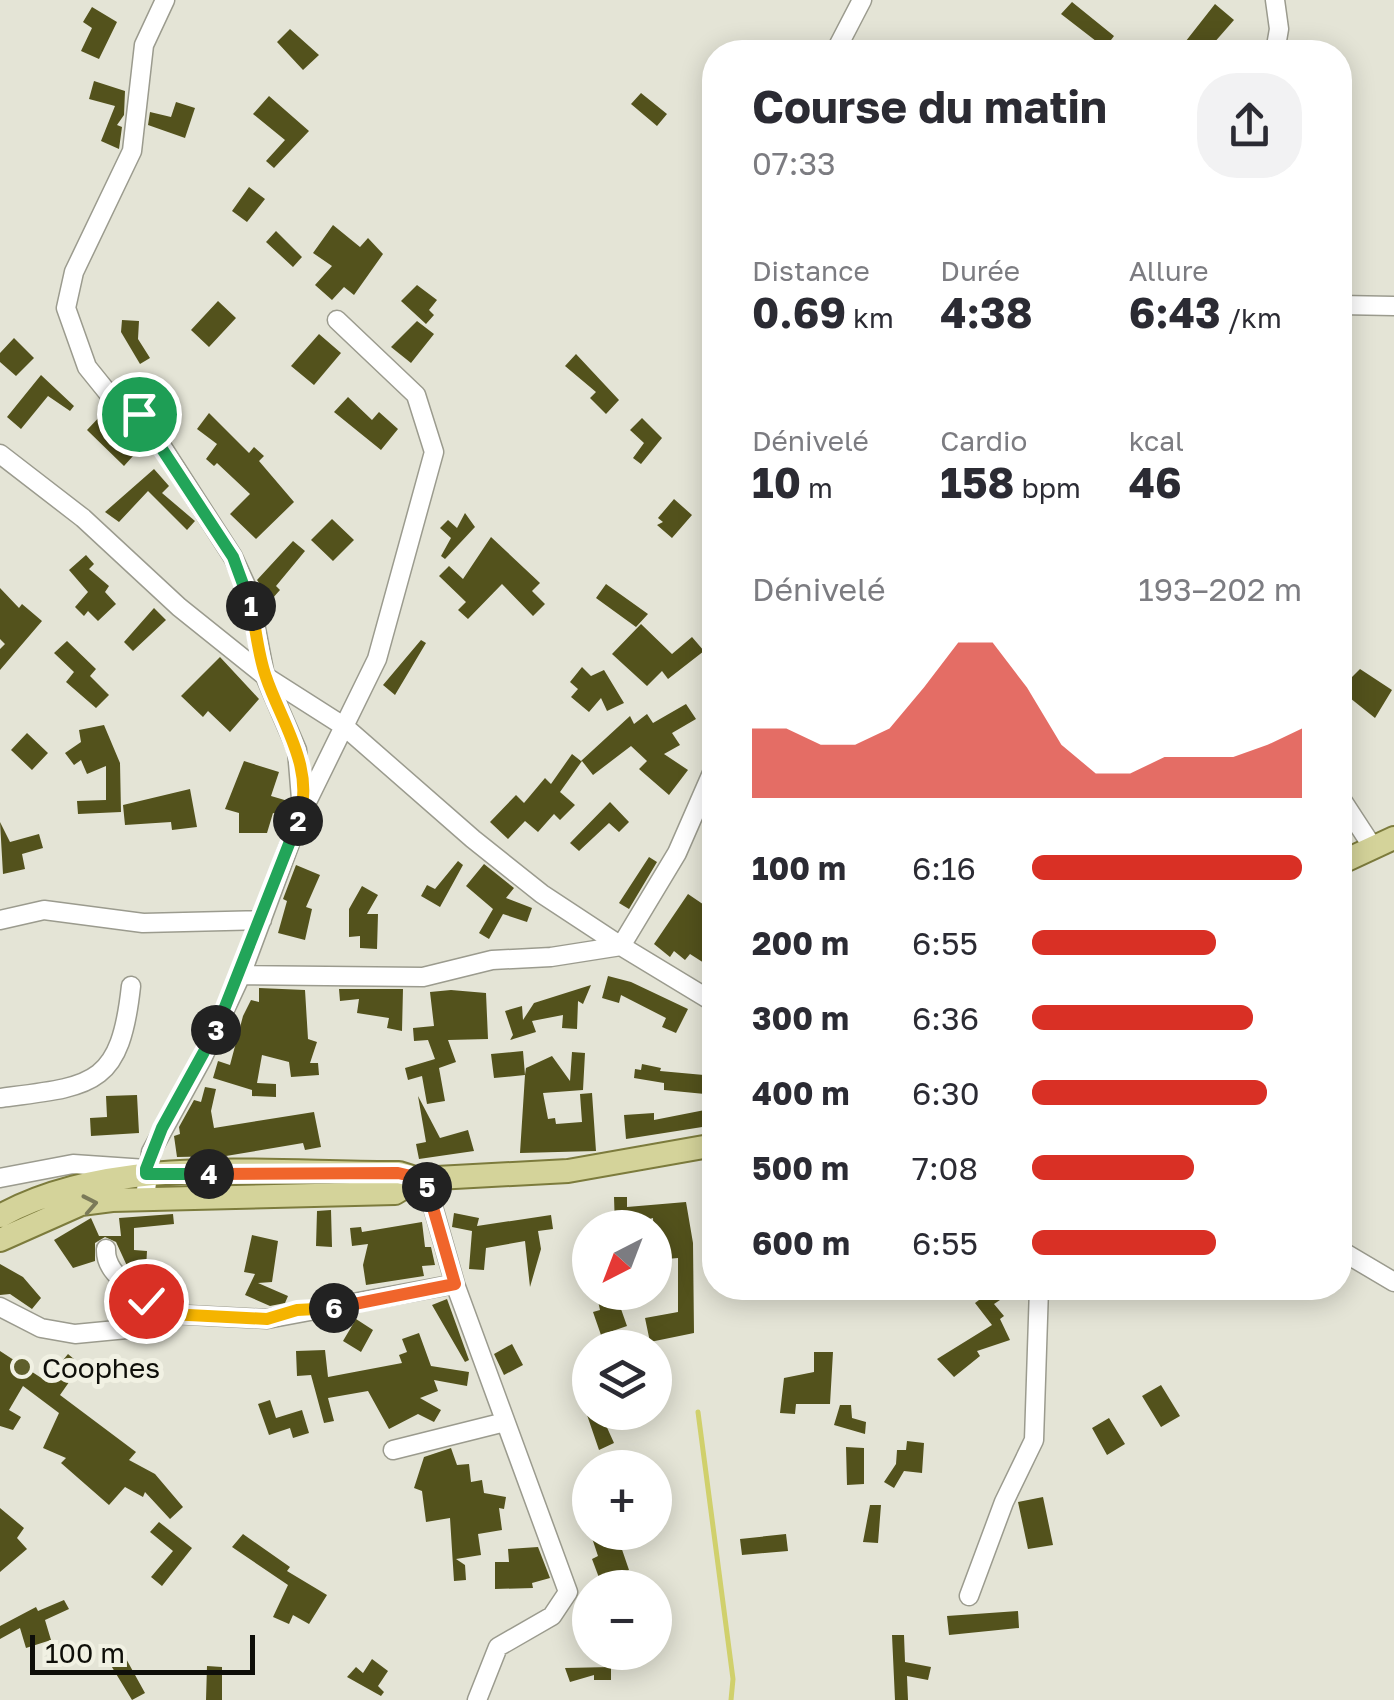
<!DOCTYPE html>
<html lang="fr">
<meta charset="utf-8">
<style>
:root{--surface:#fff;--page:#f2f2f3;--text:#2b2b33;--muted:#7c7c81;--accent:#d93025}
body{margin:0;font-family:"Golos Text",sans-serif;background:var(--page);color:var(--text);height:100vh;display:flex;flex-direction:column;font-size:38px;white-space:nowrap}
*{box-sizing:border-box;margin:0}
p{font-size:32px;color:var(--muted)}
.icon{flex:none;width:55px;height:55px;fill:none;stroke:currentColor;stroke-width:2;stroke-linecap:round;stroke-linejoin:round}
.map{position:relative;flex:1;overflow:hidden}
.drawer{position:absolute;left:702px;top:40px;width:650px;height:1260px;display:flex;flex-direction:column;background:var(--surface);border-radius:40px;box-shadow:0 5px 25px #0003}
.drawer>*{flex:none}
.needle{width:65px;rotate:222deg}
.tools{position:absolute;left:572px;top:1210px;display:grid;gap:20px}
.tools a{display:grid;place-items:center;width:100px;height:100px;border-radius:50%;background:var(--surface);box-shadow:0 5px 25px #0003;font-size:50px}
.scale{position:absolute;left:30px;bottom:25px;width:225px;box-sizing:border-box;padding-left:10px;border:5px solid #0e0e09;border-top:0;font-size:28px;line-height:35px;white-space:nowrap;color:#0e0e09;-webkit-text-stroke:8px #f1f1e3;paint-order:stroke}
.pin{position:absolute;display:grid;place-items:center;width:85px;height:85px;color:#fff;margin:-42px;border:5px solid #fff;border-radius:50%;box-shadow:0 2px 10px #0007}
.km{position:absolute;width:50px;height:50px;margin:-25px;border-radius:50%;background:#222;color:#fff;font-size:28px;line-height:50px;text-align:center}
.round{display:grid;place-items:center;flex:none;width:105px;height:105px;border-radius:40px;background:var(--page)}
.headline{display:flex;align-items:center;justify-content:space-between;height:170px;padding:0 50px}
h1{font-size:45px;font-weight:700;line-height:75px}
.metrics{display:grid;grid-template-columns:repeat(3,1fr);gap:15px;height:170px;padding:10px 50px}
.metrics div{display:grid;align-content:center}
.metrics b{font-size:42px;font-weight:700}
.metrics small{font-size:28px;font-weight:400}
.metrics p{font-size:28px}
.chart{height:280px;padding:20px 50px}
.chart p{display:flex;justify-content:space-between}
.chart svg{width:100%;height:180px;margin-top:10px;fill:var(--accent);opacity:.7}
ul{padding:0 50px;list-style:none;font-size:32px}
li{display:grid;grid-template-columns:160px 120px 1fr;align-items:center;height:75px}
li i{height:25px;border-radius:12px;background:var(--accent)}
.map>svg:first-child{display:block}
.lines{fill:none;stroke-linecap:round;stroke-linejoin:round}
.stream{stroke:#d0d06c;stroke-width:5}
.building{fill:#53521c}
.minor-casing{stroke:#9b9b8e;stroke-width:21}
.major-casing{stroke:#7c7b3c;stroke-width:26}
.minor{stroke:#fff;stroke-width:18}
.major{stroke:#d4d39a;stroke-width:22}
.oneway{stroke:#7b7a59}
.split-1-casing{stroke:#fff;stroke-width:20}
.split-2-casing{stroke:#fff;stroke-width:20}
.split-3-casing{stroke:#fff;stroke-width:20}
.split-4-casing{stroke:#fff;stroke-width:20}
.split-5-casing{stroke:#fff;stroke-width:20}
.split-6-casing{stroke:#fff;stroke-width:20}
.split-7-casing{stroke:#fff;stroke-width:20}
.split-1{stroke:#22a559;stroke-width:12}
.split-2{stroke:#f5b400;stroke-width:12}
.split-3{stroke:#22a559;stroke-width:12}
.split-4{stroke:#22a559;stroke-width:12}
.split-5{stroke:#f0652b;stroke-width:12}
.split-6{stroke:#f0652b;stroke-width:12}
.split-7{stroke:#f5b400;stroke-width:12}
.poi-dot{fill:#5f5f2c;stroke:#f1f1e3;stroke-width:4}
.labels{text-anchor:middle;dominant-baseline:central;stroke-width:10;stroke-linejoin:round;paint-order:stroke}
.poi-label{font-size:28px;fill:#0e0e09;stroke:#f1f1e3;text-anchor:start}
</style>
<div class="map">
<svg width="1394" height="1700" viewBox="0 0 1394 1700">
<rect width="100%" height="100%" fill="#e4e4d6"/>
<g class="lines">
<path class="stream" d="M698,1412L733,1679L731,1700"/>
</g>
<path class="building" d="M1072,2L1114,36L1105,48L1061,14Z
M1215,4L1234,20L1206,52H1192L1182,46Z
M92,7L117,22L99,59L81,51L92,28L83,22Z
M290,29L319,55L303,70L277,42Z
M94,81L125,91L124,115L117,125L122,127L119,149L101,141L115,106L89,99Z
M641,93L667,114L657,126L631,104Z
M269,96L309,131L274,168L266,161L285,140L253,114Z
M176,102L195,108L185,138L148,125L150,112L171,117Z
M249,187L265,199L247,222L232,211Z
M333,225L360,247L368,238L383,254L354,295L344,287L332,300L315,285L332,266L313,253Z
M276,231L302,257L293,267L266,242Z
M417,285L437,300L429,310L434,315L426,324L401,301Z
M218,301L236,318L209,347L191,330Z
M122,320L139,321L138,339L150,358L140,364L121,332Z
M417,321L434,334L411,363L391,347Z
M319,334L341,353L314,385L291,366Z
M14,338L34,358L16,376L0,362V353Z
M576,354L619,400L606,414L590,398L596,392L565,366Z
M41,375L74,406L70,411L48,396L21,429L7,417Z
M348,397L372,420L379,412L398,429L381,450L334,412Z
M105,411L142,446L124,466L87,430Z
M209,413L249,453L254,447L264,456L259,461L294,502L256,539L230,514L250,494L217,463L214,466L206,459L217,444L197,429Z
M642,418L662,438L641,464L633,458L644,443L630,430Z
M154,469L169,486L162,493L195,521L187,530L148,491L119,522L105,512Z
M674,499L692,515L672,538L657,525L663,522L658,518Z
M465,513L475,527L445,559L441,556L451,538L440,528L448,520L457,528Z
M332,519L354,540L333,561L311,540Z
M491,537L540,583L532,591L545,604L533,616L502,584L468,619L458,610L466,602L439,576L449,566L463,579Z
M293,541L305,551L276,586L280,590L271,600L257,580Z
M86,555L94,564L89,569L109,586L105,592L116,604L98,621L88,611L84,616L75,607L88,592L69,570Z
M606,584L648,614L636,627L596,598Z
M0,588L19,608L22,604L42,621L0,670V649L5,644L0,639Z
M154,608L166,620L133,651L124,642Z
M641,624L672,654L692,637L704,651L668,679L662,671L647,686L612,654Z
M421,640L426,643L395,695L383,685Z
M67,641L96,669L90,676L109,695L96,708L66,682L74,672L54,653Z
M220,657L259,699L230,732L208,711L203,717L181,696Z
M1340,666L1352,677L1360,669L1392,690L1375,718L1340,690Z
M582,667L591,676L604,670L624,703L607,711L601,698L589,712L571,697L578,689L570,682Z
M686,704L696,719L672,733L680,745L664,754L688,770L669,795L639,769L647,761L631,746L593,775L582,761L560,792L575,805L560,820L554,814L538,832L525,821L508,839L490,822L516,795L524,803L545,778L551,784L572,754L581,761L630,716L634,724L647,714L653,723Z
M104,725L120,763L121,812L78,814L77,801L106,800V766L87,774L81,760L74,765L65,753L81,742L79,730Z
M27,733L48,753L32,770L11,750Z
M244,761L279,772L271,796L288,801L283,816L273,813L267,833H239V813L225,809Z
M190,789L197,827L172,830L171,822L125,825L123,805Z
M610,802L629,822L619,832L609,823L579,851L570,843Z
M0,822L10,842L39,834L43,848L22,854L25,869L3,874Z
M649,857L657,862L629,909L619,903Z
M458,861L463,865L440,907L421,896L427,885L435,889Z
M484,864L514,888L506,898L532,908L527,922L503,914L489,939L479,933L493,909L466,886Z
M296,865L320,875L306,907L312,909L305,940L278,933L287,901L283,899Z
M362,886L378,895L367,914H378L377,949L360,948V936L349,937V909Z
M688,894L713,911L706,922L715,928V970L690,954L685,960L674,951L670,957L654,944Z
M608,976L631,982L688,1009L676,1033L662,1027L666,1018L621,995L619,1003L602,998Z
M591,985L583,1004L578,1001L577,1029L562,1028L563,1015L532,1021L536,1032L510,1040L513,1035L505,1011L522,1006L523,1020L534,1003Z
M259,988L305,990L308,1039L317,1042L310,1063H318L319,1075L291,1077L289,1062L262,1055L257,1083L276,1084V1097L252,1096V1090L213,1078L218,1061L230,1065L243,1016L251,1000L259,1002Z
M339,989H403L402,1031L387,1028L389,1018L357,1013L359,999L340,1001Z
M451,990L486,993L488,1039L448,1040L456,1062L439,1068L445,1101L427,1104L422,1076L408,1080L405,1068L435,1059L428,1040L414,1041L413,1028L434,1026L430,992Z
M523,1051L525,1075L526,1068L552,1056L570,1081L572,1052L585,1053L583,1090L543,1093L548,1119L555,1118L556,1124L582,1122L580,1094L592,1093L596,1151L520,1153L525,1075L494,1078L491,1054Z
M642,1064L661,1068L660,1071L715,1076V1095L664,1090V1083L634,1078L635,1069L641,1070Z
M205,1087L216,1089L211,1111L214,1128L314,1112L321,1147L305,1150L303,1143L226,1156L177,1157L174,1136L180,1134L179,1127L194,1100L201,1102Z
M137,1095L139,1133L91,1136L90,1118L107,1117L106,1096Z
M418,1096L440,1138L468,1130L474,1151L419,1159L416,1144L426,1142Z
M715,1108V1125L626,1139L624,1115L654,1113V1120Z
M614,1197H627V1207L686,1202L693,1243L694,1333L650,1342L645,1318L678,1312V1258L655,1260L653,1218L615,1228Z
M331,1210L332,1247L316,1246L317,1211Z
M454,1213L479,1218L477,1226L551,1215L553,1229L538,1231L541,1249L530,1287L525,1241L486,1248L484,1270L469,1269L472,1231L452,1227Z
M173,1214L174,1224L134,1228V1250L147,1251L146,1269L128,1268L116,1242L105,1237L95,1243V1261L73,1268L54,1240L91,1218L99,1236H121L119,1218Z
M422,1222L425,1247H431L435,1265L422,1266L424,1276L366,1285L363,1265L368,1244L352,1246L350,1228L361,1227L362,1232Z
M252,1235L278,1241L272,1282L258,1283L288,1296L285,1303L270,1306L245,1295L255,1274L244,1272Z
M0,1264L23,1277L41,1298L32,1309L10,1294L0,1295Z
M995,1288L1006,1296L994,1304L1004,1316L1000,1319L1010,1340L977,1351L980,1356L954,1377L937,1359L992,1325L975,1303Z
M596,1292H615L627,1326L601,1335L593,1312L600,1310Z
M447,1299L469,1360L465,1362L432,1305Z
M356,1319L373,1330L361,1352L343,1341Z
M419,1333L431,1366L469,1372L467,1386L434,1380L438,1391L420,1398L441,1410L434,1422L418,1414L389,1429L368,1391L328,1398L334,1421L324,1423L311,1375L297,1376L296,1351L325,1350L328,1377L402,1363L399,1355L407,1352L402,1339Z
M512,1344L523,1365L504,1375L494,1354Z
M0,1351L46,1381L68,1354L81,1365L60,1395L136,1452L129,1460L155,1474L183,1507L170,1519L145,1492L143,1497L125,1487L109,1505L61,1463L66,1458L43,1448L59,1413L23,1386L9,1410L21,1417L13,1430L0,1426Z
M814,1352H833L830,1404H796L795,1414L780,1413L784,1378L814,1372Z
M1161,1385L1180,1416L1161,1427L1142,1396Z
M270,1400L276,1418L302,1410L309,1433L293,1438L290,1428L269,1435L258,1404Z
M840,1405H851L852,1418L866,1422L865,1434L834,1425Z
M586,1412H600L614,1443L599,1450Z
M1109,1418L1125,1444L1107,1455L1092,1428Z
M907,1441L924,1443L922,1473L904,1471L894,1488L884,1482L896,1464L897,1450H906Z
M846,1447L864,1448V1484L847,1485Z
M451,1448L457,1465L469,1464L471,1482L482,1480L484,1493L506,1497L504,1509L499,1508L502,1530L478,1534L481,1555L456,1559L465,1565L466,1580L454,1581L450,1518L426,1522L422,1491L414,1488L424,1457Z
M1043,1497L1053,1545L1028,1549L1018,1502Z
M870,1505H881L878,1543L863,1542Z
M0,1508L24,1528L17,1538L27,1549L0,1572Z
M159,1522L192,1548L162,1586L151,1577L173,1551L150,1532Z
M590,1532H616L629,1570L601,1583L592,1559L598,1556Z
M243,1534L290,1567L287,1571L327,1595L309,1624L293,1615L289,1624L273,1617L288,1585L232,1547Z
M786,1534L788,1551L742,1555L740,1539Z
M538,1547L550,1578L532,1583L533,1588L495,1589V1562H509L508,1549Z
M64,1600L69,1609L45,1620L51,1640L26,1648L20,1628L0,1639V1626L36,1607L38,1611Z
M1018,1611L1019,1628L949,1635L947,1616Z
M892,1635H904L905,1662L931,1667L928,1680L907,1676L908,1700H895Z
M119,1646L145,1693L132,1700L104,1654Z
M372,1659L388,1671L378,1686L384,1692L381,1696L347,1677L356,1667L363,1673Z
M207,1666L222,1667V1700H206Z
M611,1667V1680H594V1675L570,1682L565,1668Z"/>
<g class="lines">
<defs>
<path id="minor" d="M165,0L144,45L132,151L74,272L66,308L87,367L108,393L127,404L150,428L233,557L249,592L265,676L345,727L473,839L542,894L621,946L677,853L715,766
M1275,0L1279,29L1275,52
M835,52L862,0
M1340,305L1394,306
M0,454L83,518L179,607L265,676L297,750L302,811L241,975L202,1059L151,1152L145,1198
M1340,797L1372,846
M305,806L377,659L434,452L416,395L337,320
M0,920L44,910L143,923L262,920
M241,975L423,977L492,960L551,957L621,946L715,1003
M0,1098C93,1086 120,1087 131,986
M0,1178L73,1164L146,1169
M425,1179L455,1284L568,1592L552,1616L498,1647L477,1700
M106,1249C105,1279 142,1287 150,1313
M1340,1250L1394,1282
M0,1307L41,1328L75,1334L127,1329L150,1313L267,1319L455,1284
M393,1450L505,1422
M969,1596L1004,1502L1034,1440L1039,1288"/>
<path id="major" d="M1340,863L1394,838
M0,1216C115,1153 270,1174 399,1173L418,1179L568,1171L715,1145
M0,1240L81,1204L112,1200L395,1193L418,1179"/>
</defs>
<use href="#minor" class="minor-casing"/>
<use href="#major" class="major-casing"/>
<use href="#minor" class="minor"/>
<use href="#major" class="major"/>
</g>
<defs><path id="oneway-chevron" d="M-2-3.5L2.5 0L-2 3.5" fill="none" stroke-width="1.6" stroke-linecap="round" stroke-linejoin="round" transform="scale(2.5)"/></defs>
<use class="oneway" href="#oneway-chevron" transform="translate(90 1204) rotate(-11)"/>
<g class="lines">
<defs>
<path id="split-1" d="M139,414L233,557L251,606"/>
<path id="split-2" d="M251,606C256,629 258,655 266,677C281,722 317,770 298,821"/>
<path id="split-3" d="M216,1030L298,821"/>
<path id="split-4" d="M209,1174H146V1169L162,1128L216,1030"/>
<path id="split-5" d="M209,1174L398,1173L424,1179L427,1187"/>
<path id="split-6" d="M334,1308L455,1284L427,1187"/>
<path id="split-7" d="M146,1301L150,1313L267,1319L297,1310L334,1308"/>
</defs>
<use href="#split-1" class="split-1-casing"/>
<use href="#split-2" class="split-2-casing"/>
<use href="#split-3" class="split-3-casing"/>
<use href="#split-4" class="split-4-casing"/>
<use href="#split-5" class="split-5-casing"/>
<use href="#split-6" class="split-6-casing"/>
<use href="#split-7" class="split-7-casing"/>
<use href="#split-1" class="split-1"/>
<use href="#split-2" class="split-2"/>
<use href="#split-3" class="split-3"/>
<use href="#split-4" class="split-4"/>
<use href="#split-5" class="split-5"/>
<use href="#split-6" class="split-6"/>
<use href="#split-7" class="split-7"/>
</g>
<circle class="poi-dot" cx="22" cy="1367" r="10"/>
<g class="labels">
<g class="poi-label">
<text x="42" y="1367">Coophes</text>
</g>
</g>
</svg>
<div class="tools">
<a><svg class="needle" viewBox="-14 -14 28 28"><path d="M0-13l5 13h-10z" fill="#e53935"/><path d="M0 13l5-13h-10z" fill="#7c7c81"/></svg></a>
<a><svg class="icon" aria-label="layers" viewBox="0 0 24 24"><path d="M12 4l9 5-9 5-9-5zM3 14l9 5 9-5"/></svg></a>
<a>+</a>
<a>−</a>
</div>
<div class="scale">100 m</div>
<div class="pin" style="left:139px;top:414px;background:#1e9e55"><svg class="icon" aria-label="arrive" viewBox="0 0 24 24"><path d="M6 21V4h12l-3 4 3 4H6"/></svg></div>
<div class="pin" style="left:146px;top:1301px;background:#d93025"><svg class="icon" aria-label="check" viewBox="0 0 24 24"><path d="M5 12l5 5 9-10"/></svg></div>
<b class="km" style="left:251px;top:606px">1</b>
<b class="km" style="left:298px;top:821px">2</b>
<b class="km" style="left:216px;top:1030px">3</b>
<b class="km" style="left:209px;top:1174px">4</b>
<b class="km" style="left:427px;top:1187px">5</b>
<b class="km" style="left:334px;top:1308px">6</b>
<section class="drawer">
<div class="headline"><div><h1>Course du matin</h1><p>07:33</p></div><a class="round"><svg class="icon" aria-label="share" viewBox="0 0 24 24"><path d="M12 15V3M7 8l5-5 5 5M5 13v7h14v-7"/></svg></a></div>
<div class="metrics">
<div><p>Distance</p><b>0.69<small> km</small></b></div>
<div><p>Durée</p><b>4:38</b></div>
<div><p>Allure</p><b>6:43<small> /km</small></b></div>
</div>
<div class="metrics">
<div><p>Dénivelé</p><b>10<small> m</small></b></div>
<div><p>Cardio</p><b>158<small> bpm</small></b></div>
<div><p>kcal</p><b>46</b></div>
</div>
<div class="chart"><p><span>Dénivelé</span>193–202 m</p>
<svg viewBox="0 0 160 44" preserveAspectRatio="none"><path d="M0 44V27L10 27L20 31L30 31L40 27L50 17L60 6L70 6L80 17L90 31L100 38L110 38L120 34L130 34L140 34L150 31L160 27V44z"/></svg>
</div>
<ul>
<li><b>100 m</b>6:16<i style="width:100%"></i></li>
<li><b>200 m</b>6:55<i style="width:68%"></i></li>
<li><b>300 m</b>6:36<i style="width:82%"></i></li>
<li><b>400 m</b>6:30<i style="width:87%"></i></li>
<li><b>500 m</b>7:08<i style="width:60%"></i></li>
<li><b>600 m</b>6:55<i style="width:68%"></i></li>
</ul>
</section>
</div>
